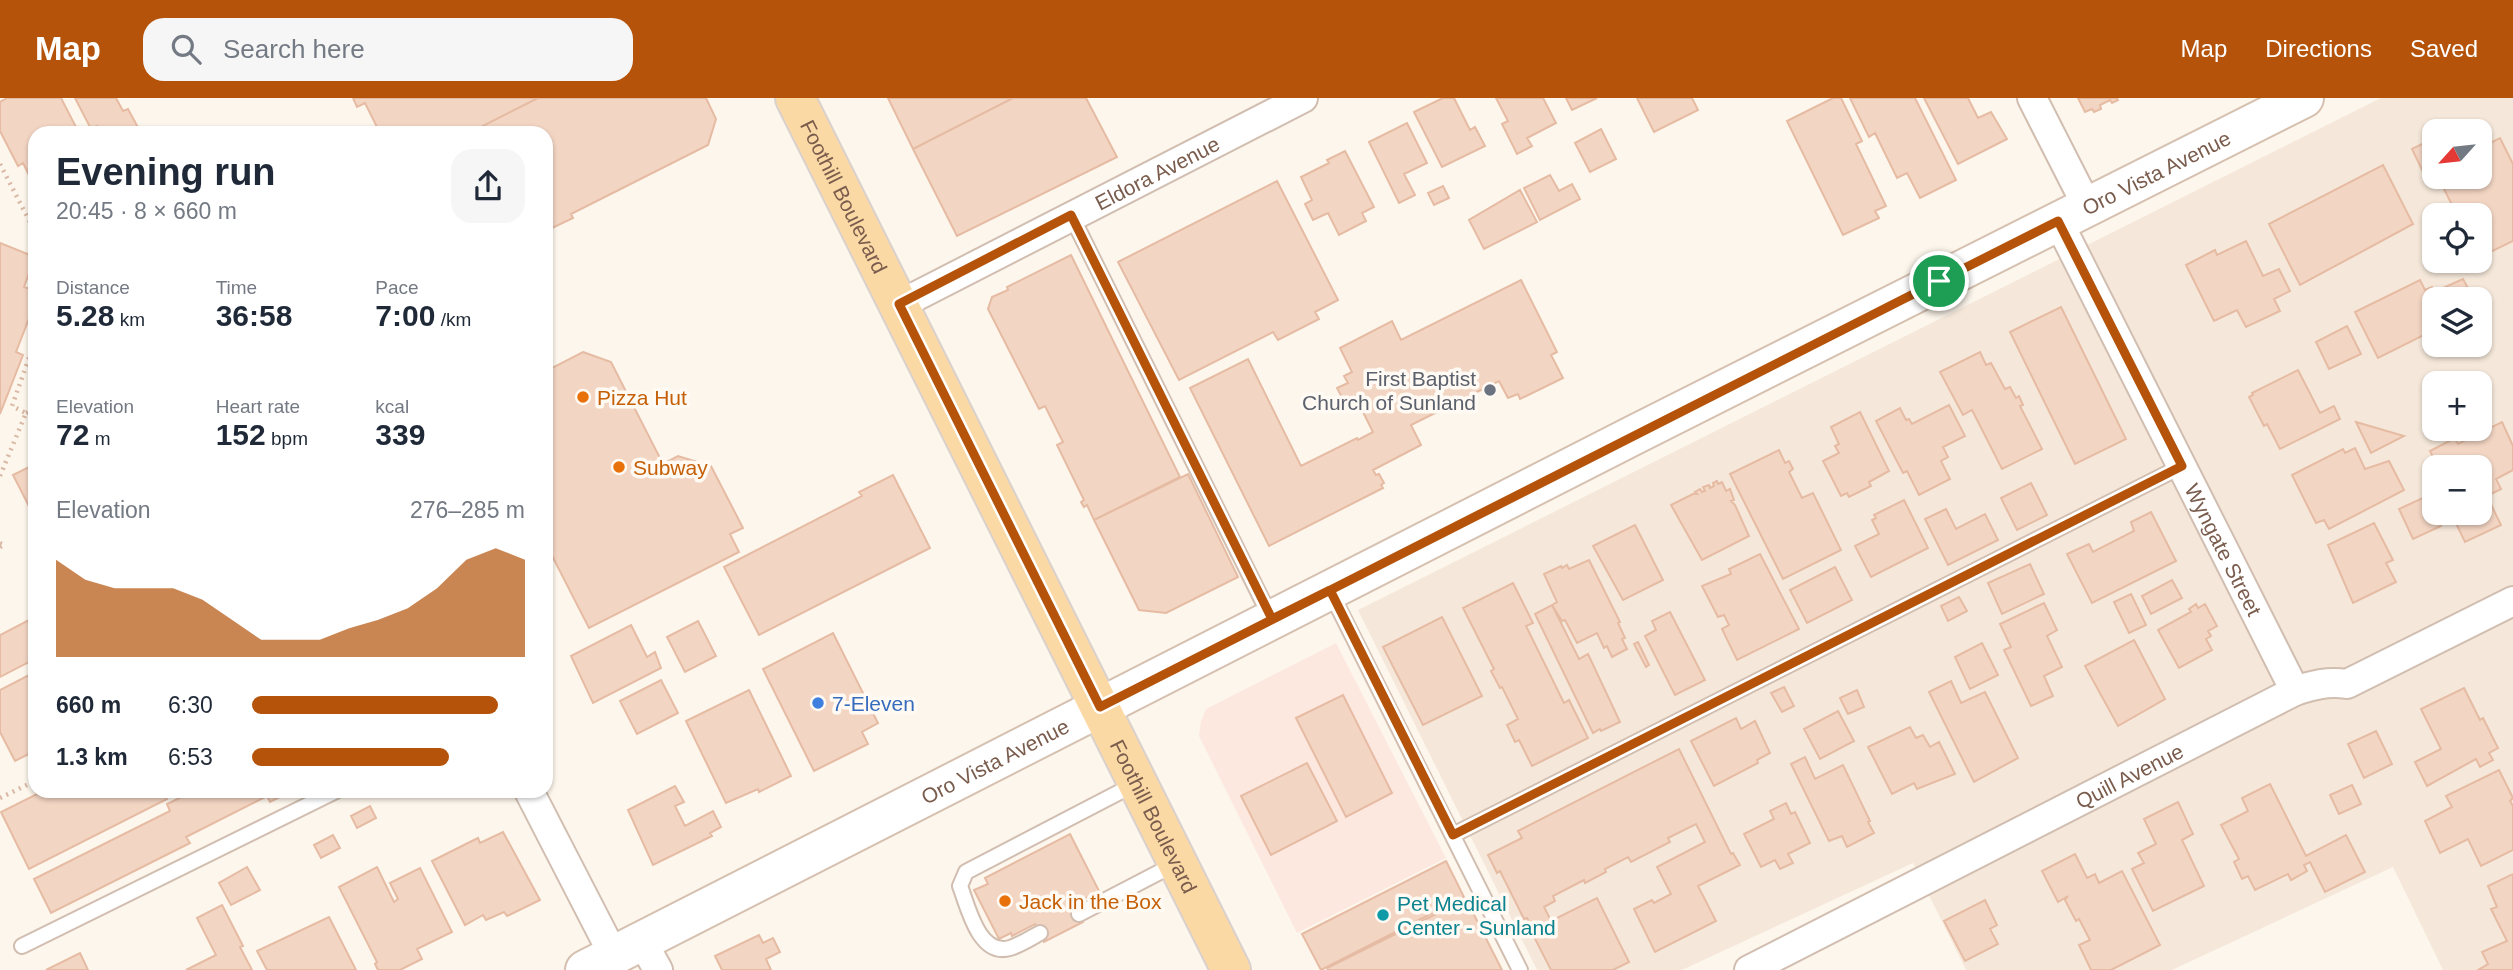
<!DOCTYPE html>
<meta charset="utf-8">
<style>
:root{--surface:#fff;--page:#f6f6f7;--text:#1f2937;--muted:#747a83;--accent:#b45309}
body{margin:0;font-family:Helvetica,sans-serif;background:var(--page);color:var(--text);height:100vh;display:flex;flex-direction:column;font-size:26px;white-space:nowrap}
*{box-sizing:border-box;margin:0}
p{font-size:23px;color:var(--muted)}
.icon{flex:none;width:38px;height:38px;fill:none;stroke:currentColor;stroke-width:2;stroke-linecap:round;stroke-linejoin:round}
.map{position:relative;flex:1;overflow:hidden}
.side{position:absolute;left:28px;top:28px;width:525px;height:672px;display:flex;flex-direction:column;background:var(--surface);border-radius:21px;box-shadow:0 2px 5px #0004}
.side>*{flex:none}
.needle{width:46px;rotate:243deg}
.fabs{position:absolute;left:2422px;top:21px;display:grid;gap:14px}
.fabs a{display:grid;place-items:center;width:70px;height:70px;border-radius:14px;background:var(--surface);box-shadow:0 2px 5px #0004;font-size:35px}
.pin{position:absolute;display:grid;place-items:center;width:60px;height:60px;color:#fff;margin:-30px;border:4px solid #fff;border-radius:50%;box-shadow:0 2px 7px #0007}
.round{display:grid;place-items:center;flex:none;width:74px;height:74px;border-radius:21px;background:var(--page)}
.head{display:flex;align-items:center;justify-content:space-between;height:119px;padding:0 28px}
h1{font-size:38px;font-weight:800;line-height:52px}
.metrics{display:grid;grid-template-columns:repeat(3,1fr);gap:10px;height:119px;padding:7px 28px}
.metrics div{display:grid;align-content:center}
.metrics b{font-size:30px;font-weight:800}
.metrics small{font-size:19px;font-weight:400}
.metrics p{font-size:19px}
.chart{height:196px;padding:14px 28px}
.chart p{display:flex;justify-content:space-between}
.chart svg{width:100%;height:126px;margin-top:7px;fill:var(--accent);opacity:.7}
ul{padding:0 28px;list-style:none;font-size:23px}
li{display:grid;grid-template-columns:112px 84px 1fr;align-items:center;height:52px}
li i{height:18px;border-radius:9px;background:var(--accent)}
header{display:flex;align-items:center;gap:42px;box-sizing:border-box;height:98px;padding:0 35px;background:var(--accent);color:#fff}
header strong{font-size:33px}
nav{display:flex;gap:38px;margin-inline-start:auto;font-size:24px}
.search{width:490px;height:63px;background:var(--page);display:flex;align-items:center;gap:18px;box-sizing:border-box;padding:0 24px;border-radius:21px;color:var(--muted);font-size:26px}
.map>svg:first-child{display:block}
.residential{fill:#f5e8da;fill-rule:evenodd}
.commercial{fill:#fde8e0}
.building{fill:#f3d5c3;stroke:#e6bba3;stroke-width:2}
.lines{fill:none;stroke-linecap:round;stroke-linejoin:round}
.lane-casing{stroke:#d1beb0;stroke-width:18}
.street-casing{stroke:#d1beb0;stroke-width:32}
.secondary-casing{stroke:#d6c0b0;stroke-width:42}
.primary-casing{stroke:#dad1cd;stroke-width:42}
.path{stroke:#d9b8a5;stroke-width:4.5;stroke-dasharray:2 5;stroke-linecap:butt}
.lane{stroke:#fff;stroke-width:14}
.street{stroke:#fff;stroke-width:28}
.secondary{stroke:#fff;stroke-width:38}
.primary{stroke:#fbd9a5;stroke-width:38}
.route-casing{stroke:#fff;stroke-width:14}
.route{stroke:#b45309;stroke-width:9}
.worship-dot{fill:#6b7280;stroke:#fffaf3;stroke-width:2.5}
.food-dot{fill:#e8710a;stroke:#fffaf3;stroke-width:2.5}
.shop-dot{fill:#3f7fe0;stroke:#fffaf3;stroke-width:2.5}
.culture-dot{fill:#0f9aa8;stroke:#fffaf3;stroke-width:2.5}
.labels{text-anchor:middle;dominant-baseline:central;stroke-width:7;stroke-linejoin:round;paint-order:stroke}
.street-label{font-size:21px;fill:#7a5c4d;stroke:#fffaf3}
.worship-label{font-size:21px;fill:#5b616d;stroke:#fffaf3;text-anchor:end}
.food-label{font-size:21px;fill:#c56008;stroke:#fffaf3;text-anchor:start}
.shop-label{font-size:21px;fill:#366cbe;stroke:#fffaf3;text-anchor:start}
.culture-label{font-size:21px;fill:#0d838f;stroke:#fffaf3;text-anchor:start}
</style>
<header>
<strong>Map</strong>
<div class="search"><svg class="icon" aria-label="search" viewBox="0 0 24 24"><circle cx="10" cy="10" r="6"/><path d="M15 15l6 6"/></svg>Search here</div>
<nav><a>Map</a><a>Directions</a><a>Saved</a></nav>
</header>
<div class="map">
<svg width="2513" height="872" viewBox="0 0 2513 872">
<rect width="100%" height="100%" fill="#fdf6ec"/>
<path class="residential" d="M2381,0H2513V872H2443L2393,769L2172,872H1966L1913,765L1682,872H1537L1358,512ZM2434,33H2480V79H2434ZM2434,117H2480V163H2434ZM2434,201H2480V247H2434ZM2434,285H2480V331H2434ZM2434,369H2480V415H2434Z"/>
<path class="commercial" d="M1336,545L1446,760L1297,835L1199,638L1201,623L1206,611Z"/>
<path class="building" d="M7,0H61L79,35L85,32L87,35H35V89L23,65L18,68L0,33V4Z
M75,0H116L123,13L128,11L141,35H100L97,28L91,31Z
M353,0H538L469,35H380L365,5L357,9Z
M538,0H706L716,21L708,47L571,116L573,120L546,133V35H469Z
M888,0H1013L913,51Z
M1013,0H1086L1117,59L957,138L913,51Z
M1443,0H1454L1470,32L1475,29L1485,48L1442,69L1414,14Z
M1496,0H1543L1556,25L1527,40L1532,48L1517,56L1502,26L1508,23Z
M1566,0H1597L1572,12Z
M1637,0H1692L1698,12L1654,34Z
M1833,0H1841L1862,43L1856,46L1886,108L1875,113L1879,120L1843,137L1787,23Z
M1850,0H1915L1956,82L1920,100L1907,75L1897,80L1875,35L1869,39Z
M1924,0H1968L1978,20L1991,14L2007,41L1958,66Z
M2078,0H2117L2118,2L2112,5L2110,2L2100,7L2101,11L2094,14L2092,11L2085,14Z
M1407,25L1427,65L1404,76L1415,97L1399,105L1369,44Z
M1601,31L1616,61L1590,74L1575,45Z
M2434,40V75L2426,80L2412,51Z
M2500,40L2513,66V143L2480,159V117H2457L2438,79H2480V50Z
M1345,53L1374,109L1362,115L1366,123L1339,137L1328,115L1313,122L1305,106L1312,102L1301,79L1329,65L1327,62Z
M2383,67L2413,126L2300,187L2269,126Z
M1550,77L1559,93L1572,86L1580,101L1540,122L1524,90Z
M1277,83L1338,202L1315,214L1319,221L1278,242L1273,234L1179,282L1118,164Z
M1443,88L1449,100L1434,107L1428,95Z
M1520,92L1537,124L1484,151L1469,122Z
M2246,143L2263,178L2279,171L2290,193L2274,201L2280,213L2246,229L2237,212L2214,223L2186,167L2215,152L2217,157Z
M0,145L35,159L24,189L35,193V205L16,254L23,257L0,316Z
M1071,157L1180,379L1094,422L1087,407L1084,409L1081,404L1084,402L1057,347L1063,344L1045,308L1039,311L988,211L992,199L1008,192L1007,189Z
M2463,181L2474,201H2434V232L2378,260L2355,214L2420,182L2425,192L2432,189L2434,194Z
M1521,182L1557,254L1551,257L1563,280L1520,301L1518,296L1508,300L1499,283L1411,327L1421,347L1373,372L1376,377L1379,376L1384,385L1381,387L1383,390L1269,448L1190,290L1248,261L1301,368L1357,340L1358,342L1373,334L1357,302L1346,307L1337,290L1348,285L1344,278L1352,274L1340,250L1392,223L1401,242Z
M2061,209L2126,341L2075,366L2010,234Z
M2347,228L2361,256L2329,271L2316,244Z
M583,254L611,264L663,366L678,358L711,368L743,430L730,436L739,454L589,530L546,446V273Z
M1980,254L1986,267L1991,265L2005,291L2010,289L2016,300L2019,298L2023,307L2020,308L2042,351L2002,371L1972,312L1963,317L1940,274Z
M2298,272L2320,315L2334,308L2340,321L2280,351L2267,326L2264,328L2249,299L2253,297L2252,295Z
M1949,307L1965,338L1943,349L1948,359L1941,363L1950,381L1919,397L1907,373L1903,375L1876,323L1900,310L1906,322L1909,321L1912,326Z
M1860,314L1889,373L1869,384L1871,388L1849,399L1847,395L1841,398L1823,363L1839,355L1835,348L1839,346L1831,329Z
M2356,324L2404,338L2371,355Z
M2502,324L2513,348V372L2496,381L2501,391L2487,398L2501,427L2465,444L2451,415H2480V369H2438L2430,353L2455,340L2458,346Z
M2355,350L2365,371L2389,363L2404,392L2329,431L2324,422L2316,425L2292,377L2343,351L2345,355Z
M1779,352L1785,365L1789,363L1793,371L1789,374L1802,400L1813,395L1841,452L1783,481L1730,376Z
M35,366V420L13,377Z
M1188,376L1238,479L1166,515L1139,512L1094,422Z
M893,377L930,450L759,537L724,469L862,398L859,394Z
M1717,383L1718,386L1722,384L1726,393L1730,391L1734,402L1731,403L1735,407L1749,438L1702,462L1671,407L1693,396H1697L1695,394L1700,391L1702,394L1705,393L1703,389L1709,387L1710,390L1714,388L1713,385Z
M2031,385L2047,417L2017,432L2001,400Z
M2427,398L2441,428L2413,441L2399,411Z
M1904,402L1928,450L1871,479L1855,448L1879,436L1872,422L1876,420L1874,417Z
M1946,411L1956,431L1985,416L1998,442L1948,467L1925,421Z
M2151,414L2176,463L2092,505L2067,456L2089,446L2093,454L2134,433L2131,424Z
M2374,425L2393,462L2386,465L2396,484L2353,505L2328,447Z
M1635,427L1663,482L1623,502L1593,448Z
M1760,456L1799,531L1737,562L1722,531L1729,527L1724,517L1718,519L1702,488L1731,476L1729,471Z
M1589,462L1620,524L1618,525L1625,540L1622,541L1627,551L1612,559L1607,548L1604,550L1597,535L1577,545L1565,522L1562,523L1552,507L1557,504L1544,476L1561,468L1562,470L1567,467L1569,471Z
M2030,466L2044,496L2002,516L1988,485Z
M1835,469L1852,502L1807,525L1790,492Z
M2172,482L2182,500L2151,516L2142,498Z
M1513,485L1533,525L1526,528L1564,605L1569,602L1588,640L1532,668L1519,642L1515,644L1507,627L1518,621L1502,589L1500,590L1491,573L1494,571L1463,510Z
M2131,496L2146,527L2129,535L2114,504Z
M1959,499L1967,513L1948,523L1941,508Z
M2044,505L2057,532L2047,538L2062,569L2044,578L2053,598L2031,608L2004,552L2011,549L2000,526Z
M2196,506L2198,510L2205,506L2217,528L2208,533L2211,538L2206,541L2212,552L2179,570L2158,532L2191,514L2189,511Z
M1552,507L1579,561L1588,556L1620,624L1601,633L1600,631L1593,635L1535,516Z
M1670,514L1705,582L1675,597L1645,538L1656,532L1652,523Z
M35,519V561L0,579V537Z
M1442,519L1482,598L1423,627L1383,549Z
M698,523L716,558L685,574L667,539Z
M631,527L647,559L655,554L661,570L593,605L571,558Z
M833,535L878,625L862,634L868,646L814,673L763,571Z
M2134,542L2165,601L2118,628L2085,568Z
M1638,544L1649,567L1646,569L1634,546Z
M1982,545L1998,577L1970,591L1955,559Z
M35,574V653L15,663L0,634V592Z
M661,582L678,615L637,636L620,603Z
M1951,583L1961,605L1985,594L2018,660L1974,684L1929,594Z
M1784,589L1794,608L1782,614L1771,595Z
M2464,590L2480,622L2483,620L2498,650L2489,655L2493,662L2480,669L2476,661L2427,688L2415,664L2441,651L2421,611Z
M749,592L791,678L759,694L758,691L726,705L686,623Z
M1857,592L1864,609L1848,616L1840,600Z
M1343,597L1392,695L1346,719L1296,620Z
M1838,613L1854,643L1820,661L1804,631Z
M1736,620L1741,631L1755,623L1770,655L1757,662L1758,665L1714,688L1691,643Z
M1910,629L1916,640L1923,637L1930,649L1939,644L1955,676L1917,691L1914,685L1892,696L1868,649Z
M2376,633L2392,666L2364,680L2348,646Z
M1679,651L1731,756L1733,755L1740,767L1698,788L1716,823L1655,854L1634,811L1652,802L1654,805L1671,796L1657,769L1705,744L1696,726L1668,740L1670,744L1631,764L1628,759L1605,771L1606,774L1585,785L1584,782L1553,798L1555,803L1544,809L1551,823L1597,800L1629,864L1613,872H1551L1531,833L1533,832L1527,820L1524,821L1500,773L1497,775L1488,757L1522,740L1518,733Z
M1805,659L1815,681L1843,667L1870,723L1868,724L1874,735L1847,749L1842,738L1829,743L1791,666Z
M1307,665L1337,723L1271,757L1241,698Z
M2499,672L2513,700L2510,703L2513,708V752L2481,768L2468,741L2440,755L2425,723L2452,709L2446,698Z
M2270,686L2306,758L2346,737L2365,774L2325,794L2310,764L2304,767L2307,773L2291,782L2288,776L2255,792L2248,778L2242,781L2234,764L2239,761L2221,727L2248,713L2242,700Z
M2352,687L2361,706L2339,716L2330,697Z
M675,688L684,704L675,708L685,728L713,713L721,729L710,735L712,738L653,767L628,712Z
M43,693H168L164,695L167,701L29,771L1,714Z
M194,693H292L270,704L267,698L186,739L190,745L51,815L34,781L170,713L167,706Z
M2178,704L2193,736L2182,742L2204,788L2153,813L2132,771L2144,765L2138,755L2156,746L2144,721Z
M1786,705L1791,716L1795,714L1810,745L1788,756L1793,765L1780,771L1775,762L1761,769L1744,736L1774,721L1770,713Z
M370,708L376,720L357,730L351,718Z
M503,734L540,802L507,818L504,814L486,822L483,817L465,827L432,763L478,740L480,745Z
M1070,736L1099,793L1074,806L1083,824L1044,844L1035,826L1012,838L1011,835L999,841L974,792L988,786L985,780Z
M333,737L340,750L321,760L314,747Z
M2075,756L2087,780L2095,776L2099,785L2122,773L2160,847L2111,872H2091L2079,847L2090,842L2079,821L2076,823L2065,802L2068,798L2058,804L2042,773Z
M1446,763L1464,799L1321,872L1302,836Z
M247,769L260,792L231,807L219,785Z
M377,769L394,804L398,801L390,785L420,770L452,834L417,851L422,861L400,872H378L375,866L377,864L339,789Z
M2513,776V872H2478L2488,866L2482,854L2507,843L2491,811L2497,809L2488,788Z
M1466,801L1502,872H1328L1327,870Z
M1985,802L1997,827L1990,831L1998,846L1965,863L1944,823Z
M222,807L243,848L240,849L252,872H186L216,857L197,820Z
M329,819L356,872H267L257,853Z
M759,837L763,845L773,840L780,854L766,861L771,872H722L715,858Z
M80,855L88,872H46Z"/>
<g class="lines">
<defs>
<path id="lane" d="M1071,117L1271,520
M1330,493L1520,872
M1453,737L2182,368
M1079,816L1177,765
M1040,835C1031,840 1020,847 1010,850C979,859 968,809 960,788L966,774L1137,685
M22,848L336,693"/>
<g id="street">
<path d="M2032,0L2087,108"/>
<path id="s1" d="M2058,123L2295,593"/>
<path id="s2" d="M899,207L1303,0"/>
<path d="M529,693L614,858"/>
<path d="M642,843L658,872"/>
<path id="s3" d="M1749,872L2295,593C2313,587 2328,583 2347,586L2513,503"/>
</g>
<g id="secondary">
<path id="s4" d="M585,872L1636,336L2304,0"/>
</g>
<g id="primary">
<path id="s5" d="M795,0L1231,872"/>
</g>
</defs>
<use href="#lane" class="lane-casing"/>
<use href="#street" class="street-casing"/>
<use href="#secondary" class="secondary-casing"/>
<use href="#primary" class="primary-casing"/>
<path class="path" d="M0,66L35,134
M26,315L35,311
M0,378L26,315L12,308L35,243
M0,445L4,447L0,449
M0,700L35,683"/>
<use href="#lane" class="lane"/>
<use href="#street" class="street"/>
<use href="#secondary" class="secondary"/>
<use href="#primary" class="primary"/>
</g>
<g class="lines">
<defs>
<path id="route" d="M1939,183C1659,324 1379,465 1100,609L899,206L1071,117L1272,521L1330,492L1453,737L2182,368L2058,123L1939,183"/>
</defs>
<use href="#route" class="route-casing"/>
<use href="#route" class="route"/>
</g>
<circle class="worship-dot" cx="1490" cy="292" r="7"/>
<g class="food-dot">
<circle cx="583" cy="299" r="7"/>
<circle cx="619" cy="369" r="7"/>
<circle cx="1005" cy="803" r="7"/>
</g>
<circle class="shop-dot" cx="818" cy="605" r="7"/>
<circle class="culture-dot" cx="1383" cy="817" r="7"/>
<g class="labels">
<g class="street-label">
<text stroke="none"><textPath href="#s2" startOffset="290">Eldora Avenue</textPath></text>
<text stroke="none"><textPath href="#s4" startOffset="1762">Oro Vista Avenue</textPath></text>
<text stroke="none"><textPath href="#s5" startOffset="110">Foothill Boulevard</textPath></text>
<text stroke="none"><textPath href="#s1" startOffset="368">Wyngate Street</textPath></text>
<text stroke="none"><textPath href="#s4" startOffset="460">Oro Vista Avenue</textPath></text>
<text stroke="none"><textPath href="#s3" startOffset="427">Quill Avenue</textPath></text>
<text stroke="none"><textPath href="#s5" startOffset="803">Foothill Boulevard</textPath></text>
</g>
<g class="worship-label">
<text x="1476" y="280">First Baptist<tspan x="1476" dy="24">Church of Sunland</tspan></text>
</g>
<g class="food-label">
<text x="597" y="299">Pizza Hut</text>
<text x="633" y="369">Subway</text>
<text x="1019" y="803">Jack in the Box</text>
</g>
<g class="shop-label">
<text x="832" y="605">7-Eleven</text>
</g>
<g class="culture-label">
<text x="1397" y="805">Pet Medical<tspan x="1397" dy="24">Center - Sunland</tspan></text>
</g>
</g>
</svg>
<div class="fabs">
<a><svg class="needle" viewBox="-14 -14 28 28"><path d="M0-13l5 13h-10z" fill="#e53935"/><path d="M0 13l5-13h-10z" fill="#747a83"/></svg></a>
<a><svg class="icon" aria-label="locate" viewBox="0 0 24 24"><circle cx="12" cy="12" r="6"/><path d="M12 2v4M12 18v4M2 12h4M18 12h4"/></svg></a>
<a><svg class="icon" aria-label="layers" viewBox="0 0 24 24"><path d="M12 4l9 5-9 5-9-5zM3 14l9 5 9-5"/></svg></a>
<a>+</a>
<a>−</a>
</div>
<div class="pin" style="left:1939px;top:183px;background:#1e9e55"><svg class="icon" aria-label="arrive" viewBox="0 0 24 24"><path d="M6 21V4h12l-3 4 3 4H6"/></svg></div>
<section class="side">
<div class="head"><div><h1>Evening run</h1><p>20:45 · 8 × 660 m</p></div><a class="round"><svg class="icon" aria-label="share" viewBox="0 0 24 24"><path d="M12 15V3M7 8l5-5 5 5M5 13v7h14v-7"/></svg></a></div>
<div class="metrics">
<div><p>Distance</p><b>5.28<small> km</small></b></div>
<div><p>Time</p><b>36:58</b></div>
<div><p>Pace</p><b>7:00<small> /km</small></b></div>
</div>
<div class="metrics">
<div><p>Elevation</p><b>72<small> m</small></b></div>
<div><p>Heart rate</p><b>152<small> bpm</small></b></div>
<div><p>kcal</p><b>339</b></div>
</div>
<div class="chart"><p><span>Elevation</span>276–285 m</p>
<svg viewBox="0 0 160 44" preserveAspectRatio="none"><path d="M0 44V10L10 17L20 20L30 20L40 20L50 24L60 31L70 38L80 38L90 38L100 34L110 31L120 27L130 20L140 10L150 6L160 10V44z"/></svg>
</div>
<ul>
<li><b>660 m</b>6:30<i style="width:90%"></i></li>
<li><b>1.3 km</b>6:53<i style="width:72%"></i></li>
</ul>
</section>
</div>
